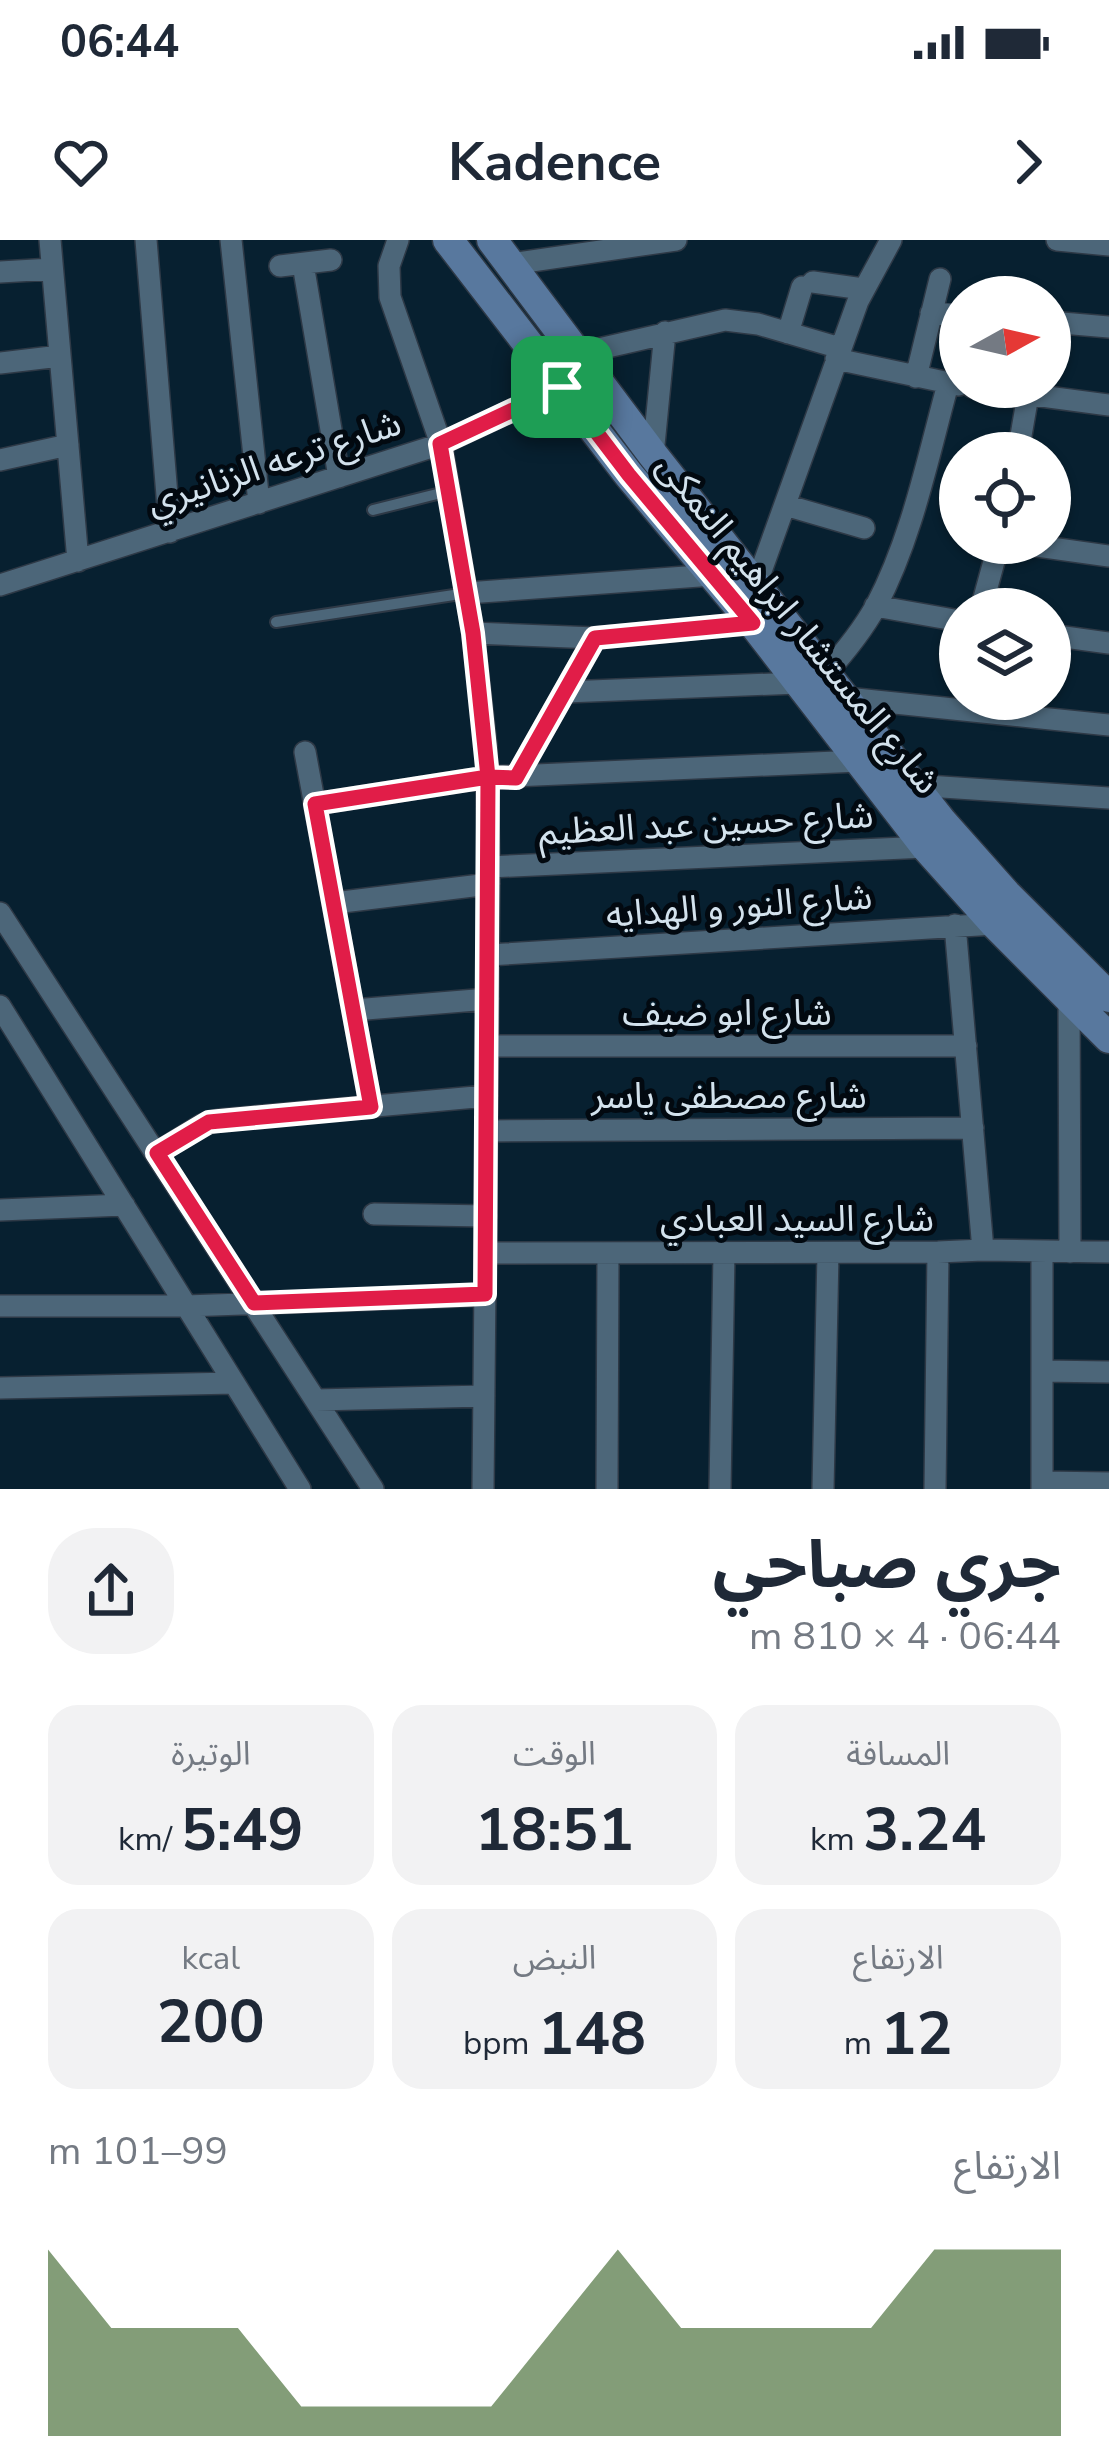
<!DOCTYPE html>
<html lang="ar">
<meta charset="utf-8">
<style>
:root{--surface:#fff;--page:#f2f2f3;--text:#1f2937;--muted:#747a83;--accent:#4f743f}
body{margin:0;font-family:"Nunito Sans","Noto Sans Arabic",sans-serif;background:var(--page);color:var(--text);direction:rtl;height:100vh;display:flex;flex-direction:column;font-size:45px;white-space:nowrap}
*{box-sizing:border-box;margin:0}
p{font-size:39px;color:var(--muted)}
.icon{flex:none;width:66px;height:66px;fill:none;stroke:currentColor;stroke-width:2;stroke-linecap:round;stroke-linejoin:round}
.map{position:relative;height:1249px;overflow:hidden;direction:ltr}
.drawer{display:flex;flex-direction:column;background:var(--surface);flex:1}
.drawer>*{flex:none}
.needle{width:78px;rotate:82deg}
.buttons{position:absolute;left:939px;top:36px;display:grid;gap:24px}
.buttons a{display:grid;place-items:center;width:132px;height:132px;border-radius:50%;background:var(--surface);box-shadow:0 3px 9px #0004;font-size:60px}
.pin{position:absolute;display:grid;place-items:center;width:102px;height:102px;color:#fff;margin:-51px;border-radius:24px;box-shadow:0 6px 18px #0006}
.round{display:grid;place-items:center;flex:none;width:126px;height:126px;border-radius:48px;background:var(--page)}
.headline{display:flex;align-items:center;justify-content:space-between;height:204px;padding:0 48px}
h1{font-size:66px;font-weight:700;line-height:90px}
.figures{display:grid;grid-template-columns:repeat(3,1fr);gap:18px;height:204px;padding:12px 48px}
.figures div{display:grid;align-content:center;border-radius:30px;background:var(--page);text-align:center}
.figures b{font-size:60px;font-weight:700}
.figures small{font-size:33px;font-weight:400}
.figures p{font-size:33px}
.chart{height:336px;padding:24px 48px}
.chart p{display:flex;justify-content:space-between}
.chart svg{width:100%;height:216px;margin-top:12px;fill:var(--accent);opacity:.7}
.status{display:flex;justify-content:space-between;align-items:center;height:84px;padding:0 60px;background:var(--surface);direction:ltr}
.status svg{height:33px;fill:currentColor}
header{display:flex;justify-content:space-between;align-items:center;height:156px;padding:0 48px;background:var(--surface);font-size:54px;font-weight:700}
.map>svg:first-child{display:block}
.lines{fill:none;stroke-linecap:round;stroke-linejoin:round}
.service-casing{stroke:#2e3946;stroke-width:14}
.minor-casing{stroke:#2e3946;stroke-width:24}
.secondary-casing{stroke:#2e3946;stroke-width:33}
.service{stroke:#4c6679;stroke-width:10}
.minor{stroke:#4c6679;stroke-width:21}
.secondary{stroke:#58789e;stroke-width:30}
.route-casing{stroke:#fff;stroke-width:24}
.route{stroke:#e11d48;stroke-width:15}
.labels{text-anchor:middle;dominant-baseline:central;stroke-width:10;stroke-linejoin:round;paint-order:stroke}
.street-label{font-size:36px;fill:#d3e2ed;stroke:#020910}
</style>
<div class="status"><b>06:44</b><svg viewBox="0 0 49 12"><path d="M0 12V9h3v3zM5 12V6h3v6zM10 12V3h3v9zM15 12V0h3v12zM26 1h20v11H26zM47 4h2v5h-2z"/></svg></div>
<header><svg class="icon" aria-label="forward" viewBox="0 0 24 24"><path d="M9 5l7 7-7 7"/></svg>Kadence<svg class="icon" aria-label="heart" viewBox="0 0 24 24"><path d="M12 20l-8-8c-3-5 5-10 8-4 3-6 11-1 8 4z"/></svg></header>
<div class="map">
<svg width="1109" height="1249" viewBox="0 0 1109 1249">
<rect width="100%" height="100%" fill="#072030"/>
<g class="lines">
<defs>
<path id="service" d="M373,270L449,251
M276,382L467,353"/>
<path id="minor" d="M50,0L78,321
M146,0L170,292
M231,0L259,263
M398,0L389,26L390,57L441,204L473,393L486,506L489,627L483,1249
M1057,0L1109,5
M303,24L339,237
M511,24L676,0
M280,26L331,20
M0,32L52,29
M813,42L863,49
M931,73L960,75
M1050,82L1109,87
M788,93L802,47
M577,114L725,80L758,84L840,108
M836,119L959,145
M0,123L60,116
M916,137L940,39
M972,147L1109,165
M1018,213L1028,155
M653,215L665,92
M0,220L68,205
M785,265L864,288
M1015,303L1109,316
M0,345L441,204L562,147
M756,345L858,61L891,0
M467,353L713,335
M875,366L960,381
M981,369L999,303
M473,393L595,398L753,383
M1050,395L1109,403
M826,433C845,412 862,391 876,366C912,298 928,217 948,144
M565,452L798,443
M846,458L1109,485
M305,512L371,867
M516,538L595,398
M912,545L1109,558
M315,564L488,537L859,521
M489,627L926,607
M334,663L489,644
M0,673L373,1249
M955,685L983,1010
M488,715L995,684
M1069,757L1070,1012
M0,766L300,1249
M354,770L488,759
M488,806H966
M487,891L973,888
M157,913L202,885L219,880L487,856
M0,970L124,965
M374,974L486,976
M485,1013L938,1012L983,1010L1109,1012
M0,1066H186L485,1055
M1042,1131L1109,1132
M0,1148L234,1143
M316,1160L484,1156
M1042,1242L1109,1243
M607,1249L608,1013
M720,1249L724,1013
M823,1249L828,1013
M935,1249L938,1012
M1042,1249V1012"/>
<path id="secondary" d="M448,0L629,235L753,383L926,607L995,684L1109,798
M492,0L653,215L942,582L1006,654L1109,757"/>
</defs>
<use href="#service" class="service-casing"/>
<use href="#minor" class="minor-casing"/>
<use href="#secondary" class="secondary-casing"/>
<use href="#service" class="service"/>
<use href="#minor" class="minor"/>
<use href="#secondary" class="secondary"/>
</g>
<g class="lines">
<defs>
<path id="route" d="M562,147L440,204L473,393L488,537L485,1054L254,1063L157,913L209,882L371,867L315,564L488,537L516,538L595,398L753,383L629,235L562,147"/>
</defs>
<use href="#route" class="route-casing"/>
<use href="#route" class="route"/>
</g>
<g class="labels">
<g class="street-label">
<text transform="translate(274 223) rotate(-18)">شارع ترعه الزنانيري</text>
<text transform="translate(798 384) rotate(51)">شارع المستشار ابراهيم النمكى</text>
<text transform="translate(706 584) rotate(-3)">شارع حسين عبد العظيم</text>
<text transform="translate(739 666) rotate(-4)">شارع النور و الهدايه</text>
<text x="727" y="773">شارع ابو ضيف</text>
<text x="729" y="856">شارع مصطفى ياسر</text>
<text x="797" y="979">شارع السيد العبادي</text>
</g>
</g>
</svg>
<div class="buttons">
<a><svg class="needle" viewBox="-14 -14 28 28"><path d="M0-13l5 13h-10z" fill="#e53935"/><path d="M0 13l5-13h-10z" fill="#747a83"/></svg></a>
<a><svg class="icon" aria-label="locate" viewBox="0 0 24 24"><circle cx="12" cy="12" r="6"/><path d="M12 2v4M12 18v4M2 12h4M18 12h4"/></svg></a>
<a><svg class="icon" aria-label="layers" viewBox="0 0 24 24"><path d="M12 4l9 5-9 5-9-5zM3 14l9 5 9-5"/></svg></a>
</div>
<div class="pin" style="left:562px;top:147px;background:#1e9e55"><svg class="icon" aria-label="arrive" viewBox="0 0 24 24"><path d="M6 21V4h12l-3 4 3 4H6"/></svg></div>
</div>
<section class="drawer">
<div class="headline"><div><h1>جري صباحي</h1><p>06:44 · 4 × 810 m</p></div><a class="round"><svg class="icon" aria-label="share" viewBox="0 0 24 24"><path d="M12 15V3M7 8l5-5 5 5M5 13v7h14v-7"/></svg></a></div>
<div class="figures">
<div><p>المسافة</p><b>3.24<small> km</small></b></div>
<div><p>الوقت</p><b>18:51</b></div>
<div><p>الوتيرة</p><b>5:49<small> /km</small></b></div>
</div>
<div class="figures">
<div><p>الارتفاع</p><b>12<small> m</small></b></div>
<div><p>النبض</p><b>148<small> bpm</small></b></div>
<div><p>kcal</p><b>200</b></div>
</div>
<div class="chart"><p><span>الارتفاع</span>99–101 m</p>
<svg viewBox="0 0 160 44" preserveAspectRatio="none"><path d="M0 44V6L10 22L20 22L30 22L40 38L50 38L60 38L70 38L80 22L90 6L100 22L110 22L120 22L130 22L140 6L150 6L160 6V44z"/></svg>
</div>
</section>
